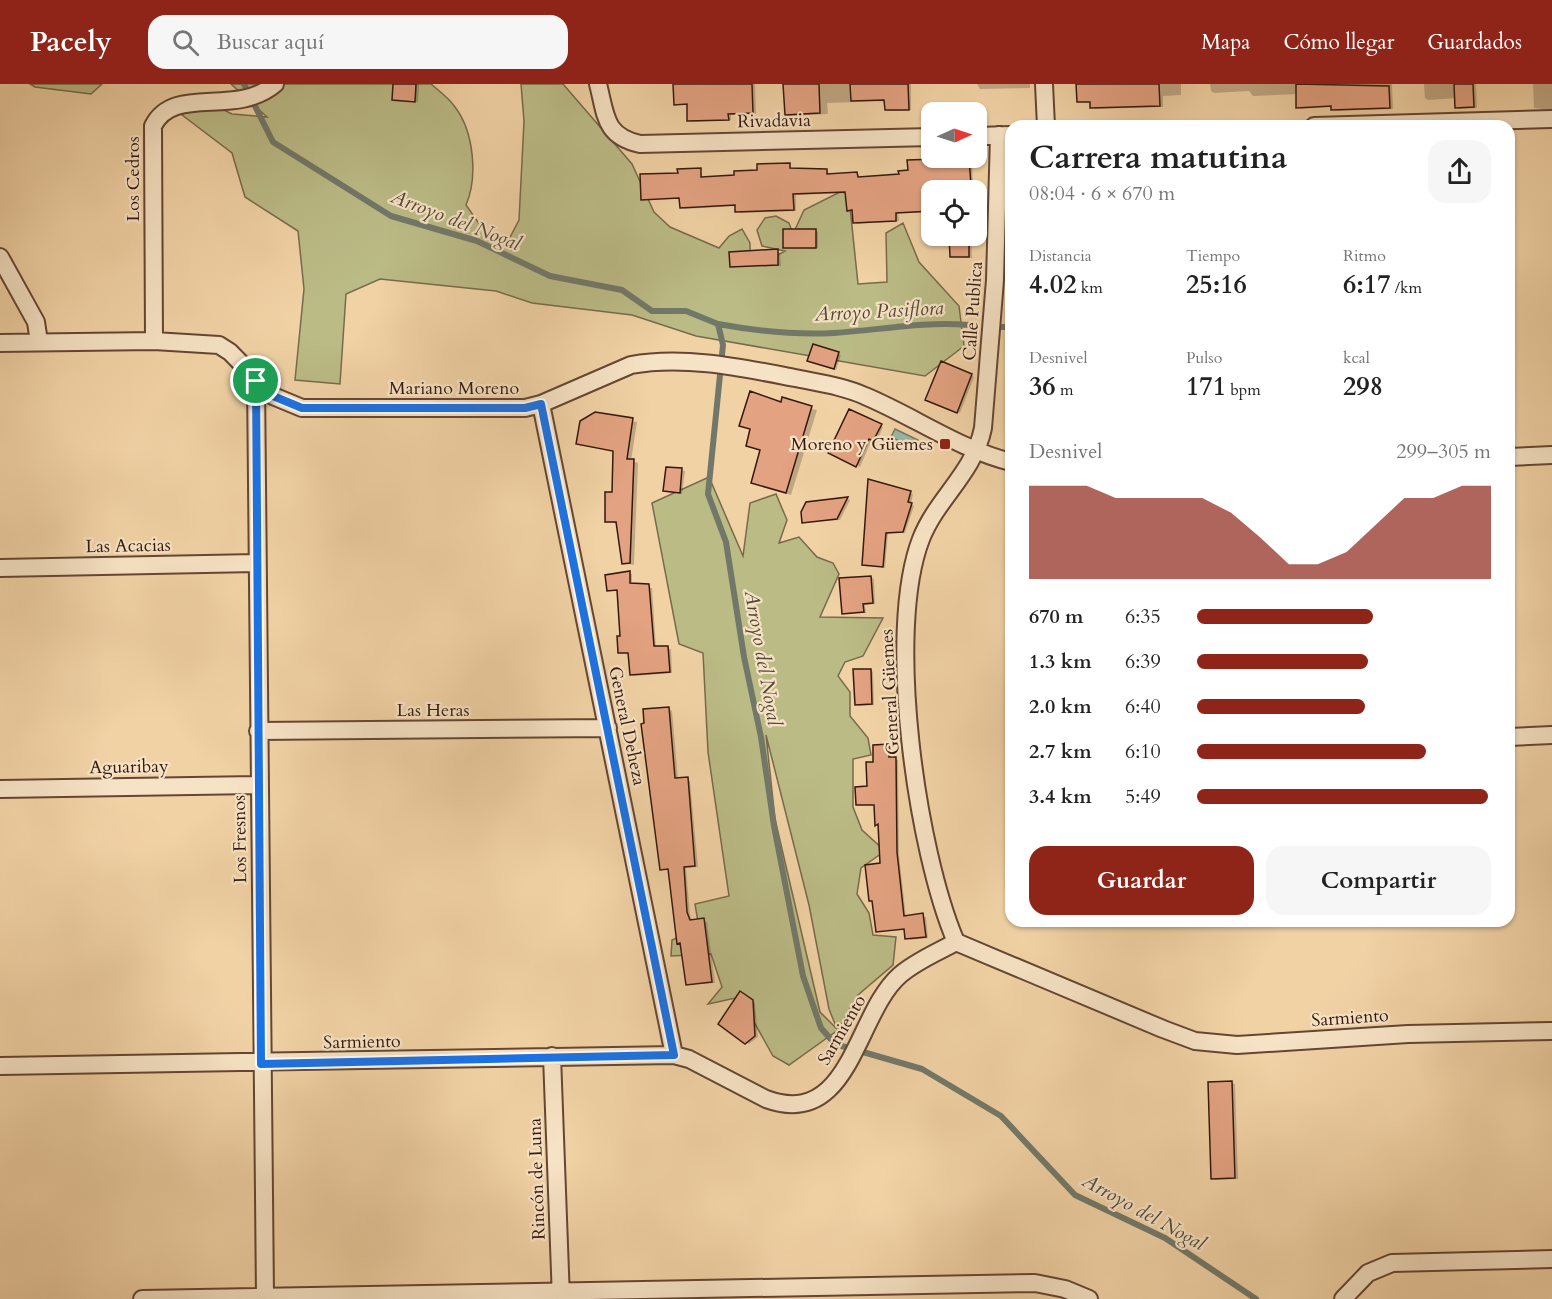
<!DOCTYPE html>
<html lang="es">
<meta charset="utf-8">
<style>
:root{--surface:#fff;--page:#f6f6f6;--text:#222;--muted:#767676;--accent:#8f2418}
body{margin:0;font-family:Cardo,serif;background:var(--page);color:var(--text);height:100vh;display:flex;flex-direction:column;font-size:22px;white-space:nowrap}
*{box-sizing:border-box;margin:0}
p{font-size:20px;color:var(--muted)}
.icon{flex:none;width:33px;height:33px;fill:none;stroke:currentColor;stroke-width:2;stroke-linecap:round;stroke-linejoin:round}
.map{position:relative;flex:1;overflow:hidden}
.panel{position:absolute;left:1005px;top:36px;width:510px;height:807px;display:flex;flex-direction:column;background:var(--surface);border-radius:18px;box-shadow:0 2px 4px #0004}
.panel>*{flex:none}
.needle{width:39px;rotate:87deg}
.tools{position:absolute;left:921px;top:18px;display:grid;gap:12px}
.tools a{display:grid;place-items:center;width:66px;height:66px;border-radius:12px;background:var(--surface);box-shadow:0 2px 4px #0004;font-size:30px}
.pin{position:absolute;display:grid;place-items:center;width:51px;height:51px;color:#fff;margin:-26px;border:3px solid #fff;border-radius:50%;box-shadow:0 2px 6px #0007}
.round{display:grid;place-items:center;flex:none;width:63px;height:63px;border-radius:18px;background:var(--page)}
.summary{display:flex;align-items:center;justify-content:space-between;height:102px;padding:0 24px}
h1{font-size:33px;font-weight:700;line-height:45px}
.stats{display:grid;grid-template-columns:repeat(3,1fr);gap:9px;height:102px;padding:6px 24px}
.stats div{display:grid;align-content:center}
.stats b{font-size:26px;font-weight:700}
.stats small{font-size:16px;font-weight:400}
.stats p{font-size:16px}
.chart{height:168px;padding:12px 24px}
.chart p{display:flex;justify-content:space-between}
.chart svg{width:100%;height:108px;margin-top:6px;fill:var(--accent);opacity:.7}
.primary-button{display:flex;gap:12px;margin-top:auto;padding:12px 24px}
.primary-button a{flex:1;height:69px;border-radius:18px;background:var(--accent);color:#fff;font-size:24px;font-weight:700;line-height:69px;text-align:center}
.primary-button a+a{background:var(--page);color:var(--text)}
ul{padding:0 24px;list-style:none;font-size:20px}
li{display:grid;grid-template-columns:96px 72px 1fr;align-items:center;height:45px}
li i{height:15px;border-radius:8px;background:var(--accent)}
header{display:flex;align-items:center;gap:36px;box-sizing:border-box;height:84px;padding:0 30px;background:var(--accent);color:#fff}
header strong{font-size:28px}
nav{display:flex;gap:33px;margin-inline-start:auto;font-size:21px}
.search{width:420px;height:54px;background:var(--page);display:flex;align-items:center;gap:15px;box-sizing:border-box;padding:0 21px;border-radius:18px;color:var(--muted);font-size:22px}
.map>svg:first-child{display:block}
.green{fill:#bbbb86;stroke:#786a4a;stroke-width:1.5;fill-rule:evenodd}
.water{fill:#9bb8a6;stroke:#727869;stroke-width:1.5}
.shadow{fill:#0003}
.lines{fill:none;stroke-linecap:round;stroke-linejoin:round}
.stream{stroke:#727869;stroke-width:6}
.building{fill:#e3a281;stroke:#35180d;stroke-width:1.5}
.minor-casing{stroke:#644633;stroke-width:20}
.minor{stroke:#f6e2c4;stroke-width:16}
.route-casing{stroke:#fff;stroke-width:12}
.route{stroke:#1a73e8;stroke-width:8}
.poi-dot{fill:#8f2418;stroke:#f6e2c4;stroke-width:2}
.labels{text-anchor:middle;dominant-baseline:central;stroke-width:4.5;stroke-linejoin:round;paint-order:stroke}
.street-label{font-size:18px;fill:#35180d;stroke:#f6e2c4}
.poi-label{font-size:18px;fill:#35180d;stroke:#f6e2c4;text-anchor:end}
.water-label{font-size:20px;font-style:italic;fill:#54483b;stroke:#f6e2c4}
</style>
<header>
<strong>Pacely</strong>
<div class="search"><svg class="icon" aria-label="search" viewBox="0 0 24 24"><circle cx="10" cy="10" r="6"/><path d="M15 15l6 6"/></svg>Buscar aquí</div>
<nav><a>Mapa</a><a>Cómo llegar</a><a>Guardados</a></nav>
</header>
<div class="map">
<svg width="1552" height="1215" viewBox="0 0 1552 1215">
<rect width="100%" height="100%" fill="#f1d2a5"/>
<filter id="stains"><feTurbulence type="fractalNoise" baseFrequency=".00333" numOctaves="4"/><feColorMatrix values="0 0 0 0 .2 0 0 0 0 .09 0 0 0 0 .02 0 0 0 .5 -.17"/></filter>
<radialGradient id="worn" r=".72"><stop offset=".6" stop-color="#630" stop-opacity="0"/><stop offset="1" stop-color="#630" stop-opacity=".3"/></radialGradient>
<path class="green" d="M30,0H102L91,10L35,3Z
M231,0H431C439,7 449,14 455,23C474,48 478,93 466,121L480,141L506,161L519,136L524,37L521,0H563L632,80L654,128L670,143L719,164L729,152L742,145L750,159V169L769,176L785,167L762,162L757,146L765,134L776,132L789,139L793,150L804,126L848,104L858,200L887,198L886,149L903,139L919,178L959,222L964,262L925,292L696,252L632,231L532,219L496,207L380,195L346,210L340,300L295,296L304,205L298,147L245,113L232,69L182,31L199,14L232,30L267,33Z
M709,393L743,472L750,419L776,410L787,436L779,459L799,453L817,473L833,479L839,490L820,533L883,534L863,572L845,578L838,592L850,608V632L868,654L871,671L853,675V723L862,746L885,767L861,784L857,810L869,829L873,851L896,853L893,881L858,911L838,946L789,981L773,972L740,913L708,920L722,903L711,870L671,872L672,856L699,844L695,820L729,812L708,668L703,569L679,560L652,419ZM766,651L809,821L829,925L837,945L820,928L775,735Z"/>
<path class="water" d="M895,345L918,356L913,364L891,353Z"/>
<path class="shadow" d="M394,0H419L418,18L393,15Z
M674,0H755L756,30L731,31V36L692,38L689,36L688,21L675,20Z
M785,0H911V26L889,27L886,25V17L827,19L828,30L789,32L786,30Z
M977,0H1030V4L980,5Z
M1078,0H1181V11L1163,12V23L1095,25L1092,19L1078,17Z
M1210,0H1392L1393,25L1336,27L1332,23L1301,25L1298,23V10L1253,12L1249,7L1214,9L1211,7Z
M1424,0H1476L1477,24L1460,25L1456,23V14L1428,16L1425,14Z
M1533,0H1552V26L1534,24Z
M969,75L972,77L973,102L937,103V106H932V128L898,129L899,137L857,140L854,138L853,127L848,126L847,109L796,111V127L740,129L737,122L684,125L681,123V115H642L679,90L700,85L703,94L736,93L790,81L792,86L827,87L830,91L857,89L860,94L900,92Z
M815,146L818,148V164L785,163Z
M951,152H971L972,174L951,172Z
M778,167L780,169L781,182H732Z
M838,270L841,271L836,286L812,278Z
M972,291L974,293L960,329L930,317Z
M782,319L817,326L791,411L752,399L761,367L753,364L752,346L746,344Z
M849,327L883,343L877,357L872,355L860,383L830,369Z
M595,330L637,338L631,377L638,379L634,481L623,479L618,440L607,437L613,410L615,367L577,359Z
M667,384L685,387L682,410L665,407Z
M870,397L913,410L911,420L914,422L905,449H888L885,484L863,480Z
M847,414L850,416L840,436L804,438L807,419Z
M630,489L632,490V501L652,504L656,564L671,565L672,589L634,592L631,590L630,570L619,568L621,553L618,507L609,506Z
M871,493L874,495L875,520L865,521L866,529H843Z
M870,586L873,588L874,621L859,622L856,620Z
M669,625L672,627L678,695L690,697L698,783L686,784L690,831L692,838H707L715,899L687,900L682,861L679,859L670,786L662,785Z
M888,662L891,663V675L898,676L899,771L906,833H926L928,854L910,856L906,846L877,847L882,781L880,743L876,741V721L857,720L869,704L875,679Z
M741,909L755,919L758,953L749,960L720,940Z
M1232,999L1235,1000L1238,1095L1215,1096L1212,1094Z"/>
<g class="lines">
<path class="stream" d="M244,0L273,58L391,132L477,157L550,192L622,206L652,227H686L718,240L723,261L708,410L726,458L744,573L761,653L774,742L803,892L821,944L835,960L922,985L1001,1032L1075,1111L1165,1154L1256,1215
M718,240C756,247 796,251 834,249C880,246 923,237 969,241
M1002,243H1011"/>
</g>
<path class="building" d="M393,0H416L415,18L392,16Z
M673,0H752L753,29L728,30L729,36L687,37V20L674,21Z
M783,0H819L820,29L785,31Z
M850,0H908L909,26H885L884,16L851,17Z
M1076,0H1159L1160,22L1090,24V18H1077Z
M1296,0L1389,2L1390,24L1331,26V22L1296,24Z
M1454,0H1473L1474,23L1455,24Z
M969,74L971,101L934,102L935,106H932V127L896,129V137L853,139L852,126L847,127L845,108L793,110L794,126L735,128V121L680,124L679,114L641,116L640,90L678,89L677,85L701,84V93L734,91V87L757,86V80L790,79V84L827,85V90L857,88L858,93L899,90L898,87L908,86L907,76Z
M783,145H816V164H783Z
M949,152H969V173H950Z
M778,165V181L730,183L729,168Z
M813,260L839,268L834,285L807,277Z
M941,277L972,290L957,329L925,316Z
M750,307L781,318L782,313L812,322L786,409L751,399L760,366L746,362L750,345L739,342Z
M849,325L882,340L873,357L869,355L856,383L828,369Z
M595,328L633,334L627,375H634L630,479L622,480L616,438H605V408H612L613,367L576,360L580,337Z
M666,383L682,384L680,409L663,407Z
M868,395L911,407L908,418L912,419L903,448L886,449L883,483L862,481Z
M848,413L837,435L802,439L801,428L806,418Z
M630,487V499L649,500L654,562H668L670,588L630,591L628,569H618L617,552H620L617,506L607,507L605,491Z
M871,492L873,519L863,520L864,528L842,530L839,494Z
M853,585H871L872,620L855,621Z
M669,623L675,694L688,693L695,782L684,783L687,828L690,836L704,834L712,898L686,901L680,859L677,860L668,785L660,786L641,640L644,639L643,625Z
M889,660V673H896L897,768L904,832L923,829L926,853L905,855L904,845L876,848L872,817H869L865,781L880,779L878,740L875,742L874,721H856L855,703L867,702L866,678H873V661Z
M740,907L753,916L755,952L745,960L718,940Z
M1232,997L1235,1094L1211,1095L1208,998Z"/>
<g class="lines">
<defs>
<path id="minor" d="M598,0C606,31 604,52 640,60L932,53
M1044,0L1046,42
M1314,42L1552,35
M976,52L1011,51
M0,173L36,238L39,258
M154,257L153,42C174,0 235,34 275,0
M0,259L154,257L219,261L230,268L273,312L302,324H525L541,320L631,281C684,271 743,284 795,294C819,299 843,302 865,312C915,333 959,365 1011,378
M256,297L265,1213
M541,320L674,971
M1509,373L1552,371
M0,484L256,479
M258,647L608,644
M1509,653L1552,651
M0,705L259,701
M956,858C917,767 885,548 921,455C937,414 974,389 983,344L995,196L999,51
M956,858L1163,945L1195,957L1237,961L1408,950L1552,947
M552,972L561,1215
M0,982L674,971L689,975L766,1015C851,1046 855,930 900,891C916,877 938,868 956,858
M142,1215L1035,1199L1065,1205L1089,1215
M1343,1215L1368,1189L1392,1179L1552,1175"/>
</defs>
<use href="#minor" class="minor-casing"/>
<use href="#minor" class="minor"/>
</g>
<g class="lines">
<defs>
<path id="route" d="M256,297L273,312L302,324H525L541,320L674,971L261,980Z"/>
</defs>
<use href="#route" class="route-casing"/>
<use href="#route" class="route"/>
</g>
<rect class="poi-dot" x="939" y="354" width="12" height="12" rx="3"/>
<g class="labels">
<g class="street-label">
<text transform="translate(774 37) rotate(-1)">Rivadavia</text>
<text transform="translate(133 95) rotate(-90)">Los Cedros</text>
<text transform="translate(973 227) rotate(-86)">Calle Publica</text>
<text x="454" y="304">Mariano Moreno</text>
<text transform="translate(128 462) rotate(-1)">Las Acacias</text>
<text transform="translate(890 608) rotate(-93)">General Güemes</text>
<text x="433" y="626">Las Heras</text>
<text transform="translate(627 642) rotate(78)">General Deheza</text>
<text transform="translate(129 683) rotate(-1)">Aguaribay</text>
<text transform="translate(240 755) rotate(-91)">Los Fresnos</text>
<text transform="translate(1350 934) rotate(-4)">Sarmiento</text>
<text transform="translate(842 946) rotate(-60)">Sarmiento</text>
<text transform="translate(362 958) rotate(-1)">Sarmiento</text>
<text transform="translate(537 1095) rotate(-92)">Rincón de Luna</text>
</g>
<g class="poi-label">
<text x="933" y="360">Moreno y Güemes</text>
</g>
<g class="water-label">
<text transform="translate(456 136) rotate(21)">Arroyo del Nogal</text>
<text transform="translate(879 227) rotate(-3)">Arroyo Pasiflora</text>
<text transform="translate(763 574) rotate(80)">Arroyo del Nogal</text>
<text transform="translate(1144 1128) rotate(29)">Arroyo del Nogal</text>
</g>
</g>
<rect width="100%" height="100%" filter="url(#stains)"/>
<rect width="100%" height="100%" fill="url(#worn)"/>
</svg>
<div class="tools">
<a><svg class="needle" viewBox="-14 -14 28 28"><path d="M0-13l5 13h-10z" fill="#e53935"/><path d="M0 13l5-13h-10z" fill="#767676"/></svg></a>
<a><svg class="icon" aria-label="locate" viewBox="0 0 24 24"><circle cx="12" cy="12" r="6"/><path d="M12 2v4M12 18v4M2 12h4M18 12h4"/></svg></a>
</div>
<div class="pin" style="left:256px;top:297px;background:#1e9e55"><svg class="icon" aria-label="arrive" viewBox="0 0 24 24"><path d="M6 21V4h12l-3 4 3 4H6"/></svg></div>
<section class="panel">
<div class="summary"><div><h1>Carrera matutina</h1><p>08:04 · 6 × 670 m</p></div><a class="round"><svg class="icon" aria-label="share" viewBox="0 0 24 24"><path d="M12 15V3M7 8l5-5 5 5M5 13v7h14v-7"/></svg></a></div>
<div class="stats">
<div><p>Distancia</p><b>4.02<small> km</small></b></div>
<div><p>Tiempo</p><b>25:16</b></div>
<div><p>Ritmo</p><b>6:17<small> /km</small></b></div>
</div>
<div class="stats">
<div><p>Desnivel</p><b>36<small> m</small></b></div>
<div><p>Pulso</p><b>171<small> bpm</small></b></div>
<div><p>kcal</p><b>298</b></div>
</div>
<div class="chart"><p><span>Desnivel</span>299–305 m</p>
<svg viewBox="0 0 160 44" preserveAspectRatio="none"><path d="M0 44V6L10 6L20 6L30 11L40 11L50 11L60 11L70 17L80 27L90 38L100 38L110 33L120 22L130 11L140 11L150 6L160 6V44z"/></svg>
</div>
<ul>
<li><b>670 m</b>6:35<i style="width:60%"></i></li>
<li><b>1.3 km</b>6:39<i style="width:58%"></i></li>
<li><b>2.0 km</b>6:40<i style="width:57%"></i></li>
<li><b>2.7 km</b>6:10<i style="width:78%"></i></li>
<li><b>3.4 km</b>5:49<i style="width:99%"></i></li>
</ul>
<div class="primary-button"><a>Guardar</a><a>Compartir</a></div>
</section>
</div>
